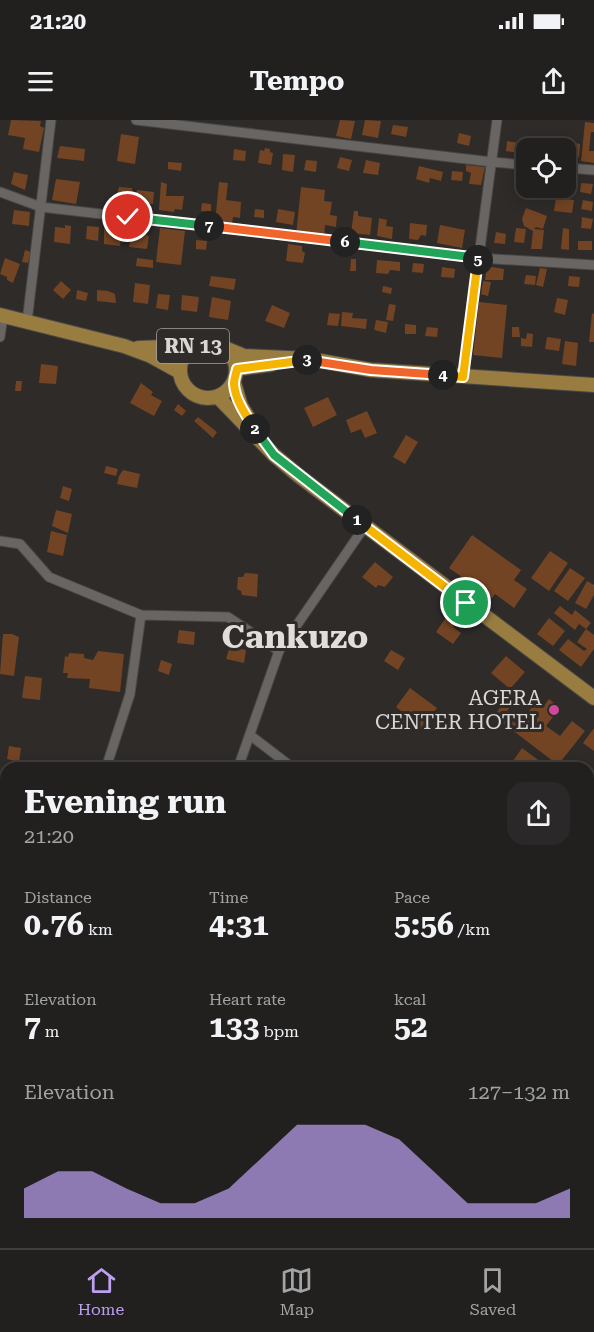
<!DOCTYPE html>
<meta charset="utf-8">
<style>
:root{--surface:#22201f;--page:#2a2828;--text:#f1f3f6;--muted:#a2a3a4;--line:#3f3e3d;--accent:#bca0f2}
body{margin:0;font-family:"Roboto Serif",serif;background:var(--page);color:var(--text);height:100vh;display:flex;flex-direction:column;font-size:22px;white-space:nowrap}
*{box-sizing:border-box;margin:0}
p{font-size:20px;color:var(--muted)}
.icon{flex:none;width:33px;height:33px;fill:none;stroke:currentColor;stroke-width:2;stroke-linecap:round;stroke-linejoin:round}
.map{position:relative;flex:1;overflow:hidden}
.panel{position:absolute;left:0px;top:642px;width:594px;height:486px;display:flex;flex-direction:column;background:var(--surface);border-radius:18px 18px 0 0;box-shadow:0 3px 15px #0003,0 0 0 2px var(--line)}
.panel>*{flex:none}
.controls{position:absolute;left:516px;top:18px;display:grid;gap:12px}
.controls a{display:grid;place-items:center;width:60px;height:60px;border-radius:12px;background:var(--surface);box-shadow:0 3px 15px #0003,0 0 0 2px var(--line);font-size:30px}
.pin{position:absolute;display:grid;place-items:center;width:51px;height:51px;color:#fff;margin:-26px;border:3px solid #fff;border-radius:50%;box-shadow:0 2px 6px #0007}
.km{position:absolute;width:30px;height:30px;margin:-15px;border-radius:50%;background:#222;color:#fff;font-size:16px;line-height:30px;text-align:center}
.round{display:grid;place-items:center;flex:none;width:63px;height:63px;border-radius:18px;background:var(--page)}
.head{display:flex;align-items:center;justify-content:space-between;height:102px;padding:0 24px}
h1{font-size:33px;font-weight:700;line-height:45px}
.metrics{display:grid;grid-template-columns:repeat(3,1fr);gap:9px;height:102px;padding:6px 24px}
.metrics div{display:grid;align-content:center}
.metrics b{font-size:30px;font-weight:700}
.metrics small{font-size:16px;font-weight:400}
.metrics p{font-size:16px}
.chart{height:168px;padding:12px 24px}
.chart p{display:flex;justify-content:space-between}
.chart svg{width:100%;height:108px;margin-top:6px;fill:var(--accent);opacity:.7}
.status{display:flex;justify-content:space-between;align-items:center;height:42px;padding:0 30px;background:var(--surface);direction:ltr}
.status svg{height:16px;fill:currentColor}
header{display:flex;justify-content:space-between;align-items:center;height:78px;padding:0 24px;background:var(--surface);font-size:27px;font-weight:700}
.menu{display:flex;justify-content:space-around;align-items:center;height:84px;border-top:2px solid var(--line);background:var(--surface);font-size:16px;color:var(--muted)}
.menu a{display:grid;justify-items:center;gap:3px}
.menu .current{color:var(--accent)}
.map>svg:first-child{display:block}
.building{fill:#724423}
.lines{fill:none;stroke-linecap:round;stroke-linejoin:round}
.minor-casing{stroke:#494745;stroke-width:11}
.secondary-casing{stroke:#494745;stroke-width:14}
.primary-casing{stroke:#494745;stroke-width:16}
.minor{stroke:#696563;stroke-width:9}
.secondary{stroke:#807152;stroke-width:12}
.primary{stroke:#987c40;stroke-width:14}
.split-1-casing{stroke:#fff;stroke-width:12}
.split-2-casing{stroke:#fff;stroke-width:12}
.split-3-casing{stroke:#fff;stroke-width:12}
.split-4-casing{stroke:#fff;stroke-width:12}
.split-5-casing{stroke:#fff;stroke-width:12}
.split-6-casing{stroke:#fff;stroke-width:12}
.split-7-casing{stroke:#fff;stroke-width:12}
.split-8-casing{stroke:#fff;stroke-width:12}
.split-1{stroke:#f5b400;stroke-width:8}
.split-2{stroke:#22a559;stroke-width:8}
.split-3{stroke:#f5b400;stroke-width:8}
.split-4{stroke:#f0652b;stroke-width:8}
.split-5{stroke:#f5b400;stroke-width:8}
.split-6{stroke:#22a559;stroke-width:8}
.split-7{stroke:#f0652b;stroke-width:8}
.split-8{stroke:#22a559;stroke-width:8}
.hotel-dot{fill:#d1479c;stroke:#2e2b29;stroke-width:2}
.labels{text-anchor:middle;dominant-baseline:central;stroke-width:6;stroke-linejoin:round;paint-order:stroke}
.shield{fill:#2e2b29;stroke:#a6a3a1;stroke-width:1.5}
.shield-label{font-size:20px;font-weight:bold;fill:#d9d7d5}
.poi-label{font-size:21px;fill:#d9d7d5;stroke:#2e2b29;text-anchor:end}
.town-label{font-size:33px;font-weight:bold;fill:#e2dddb;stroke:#2e2b29}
</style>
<div class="status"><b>21:20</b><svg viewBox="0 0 49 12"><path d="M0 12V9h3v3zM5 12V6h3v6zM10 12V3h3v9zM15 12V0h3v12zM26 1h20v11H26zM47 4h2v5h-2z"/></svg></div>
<header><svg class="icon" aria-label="menu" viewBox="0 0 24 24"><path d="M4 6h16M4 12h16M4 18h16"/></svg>Tempo<svg class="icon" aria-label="share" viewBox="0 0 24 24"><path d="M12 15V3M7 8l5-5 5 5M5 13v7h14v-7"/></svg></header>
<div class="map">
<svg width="594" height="1128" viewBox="0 0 594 1128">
<rect width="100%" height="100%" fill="#2e2b29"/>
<path class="building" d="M11,0L41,1L40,6L44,8L39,32L23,29L25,18L8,15Z
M340,0L355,1L351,19L336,16Z
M365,0L381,1L378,18L362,15Z
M585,2L594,3V12H591L589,31H594V43L581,41Z
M393,5L408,7L406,17L391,14Z
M459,13L471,16L469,26L457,23Z
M121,14L139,17L135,44L117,41Z
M507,21L527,24L525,34L506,31Z
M575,23L580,24L579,37L573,36Z
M60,26L85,29L84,41L57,38Z
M265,28L270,29V32L273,33L271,45L258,43L260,30L264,31Z
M234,29L246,31L245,41L233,40Z
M283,34L295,35L293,52L282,50Z
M340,37L352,40L349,51L337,48Z
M306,40L317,41L316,52L304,50Z
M366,40L380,43L378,55L363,53Z
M168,42L182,43L181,51L168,49Z
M466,45L485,47L481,65L469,64L471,53L466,51Z
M419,46L443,52L441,61L430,58L429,63L416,59Z
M452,51L463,52L462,61L451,60Z
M14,52L28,55L25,70L11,64Z
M56,59L80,62L76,84L52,80Z
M161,62L167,64L166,76H184L182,90L175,89L174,92L159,90Z
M219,62L228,63L226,80L241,82L240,98L233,97L232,104L215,103Z
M581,63L593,64L591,74L580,72Z
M119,67L132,68V77L117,75Z
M301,67L325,70L324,81L332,82L330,95L337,96L336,107L325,105L324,118L296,115Z
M137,70L154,72L153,84L142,83V86L135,85Z
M556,78L574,80L572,93L554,91Z
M583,80L593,82L592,91L581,89Z
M202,83L211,84V92L201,91Z
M526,88L547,96L543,109L536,107L534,109L544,110L542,129H531L533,111L524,106L522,99Z
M255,89L264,90V98L254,97Z
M278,89L295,92L293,105L276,102Z
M14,90L30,92L29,106L12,104Z
M354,91H358V96L372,98L370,115L351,113Z
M582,97L593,99L591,109L581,108Z
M379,98L387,100L386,106L393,107L392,119L377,116Z
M410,103L427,105L426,116L421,115L418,120L409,119Z
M65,105L71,106L70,124L54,122L55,107L65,108Z
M440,105L465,110L462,128L437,123Z
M87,106L99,107L98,121L86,119Z
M104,106L122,111L120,126L104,124Z
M160,108L185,111L181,145L156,142Z
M516,108L526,109L524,123L514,122Z
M563,108L569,109V130L561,129Z
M132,111L149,116L147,129L129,127Z
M496,112L506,114L505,124L494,123Z
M196,120L207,121L206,130L196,129Z
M578,121H592V130H578Z
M288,124L302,126V131L305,133L303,143L286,141Z
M25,130L31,132L28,143L22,142Z
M5,138L20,144L13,163L7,160V157L0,154Z
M137,138L153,140V148L136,146Z
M351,139H356V151H350Z
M377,140L400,142V151L390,150L388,154L376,153Z
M413,143L424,144L423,153L412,152Z
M487,146L504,149L503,160H485Z
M442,147L455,149L454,158L441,157Z
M540,148L547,149L543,167L536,165Z
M526,155L536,156L535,165L524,164Z
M211,156L236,159L234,170L209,166Z
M569,156L580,157L579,167L568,166Z
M61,161L71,170L63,179L53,170Z
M483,161L491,162L488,176L481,174Z
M135,163L150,165L148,184L133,182Z
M383,166L392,168L391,174L382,172Z
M77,170L88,173L86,181L76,179Z
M97,170L108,171L115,174L116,183L97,181Z
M158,174L170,175L168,190L156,188Z
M182,175L199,177L197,192L181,190Z
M212,177L231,181L228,200L209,197Z
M557,178L568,180L565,195L554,192Z
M479,182L507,185L502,238L473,235Z
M389,184L396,185L393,201L386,200Z
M272,185L290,193L284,208L265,201Z
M342,192L353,193L352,198L367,199L366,209L341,206Z
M329,193L340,194L338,206L327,205Z
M592,193L594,194V222H589Z
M376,200L388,202L386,213L374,210Z
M405,204L416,205V214H405Z
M427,207L438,208L437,217L425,216Z
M512,207H519L520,217H512Z
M527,213L533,214L532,227L521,226V218L526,219Z
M547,217L561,219L559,231L545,229Z
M565,221L578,223L576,246L562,244Z
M41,244L58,246L56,264L39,263Z
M16,261H22L21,271H15Z
M141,263L153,272L151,275L162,281L154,296L130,283Z
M328,277L337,295L313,307L304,288Z
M178,284L186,291L182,296L174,290Z
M367,291L377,313L365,318L361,309L351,313L346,300Z
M198,297L217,312L213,318L194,301Z
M406,315L418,322L405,344L393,337Z
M106,346L118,349L116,356L104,353Z
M123,350L140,354L137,368L117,364L119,356Z
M63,366L72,369L69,381L60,378Z
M56,390L72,394L68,413L52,406Z
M51,411L67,415L63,436L47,432Z
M472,415L521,450L514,460L527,469L514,488L495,474L492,478L449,448Z
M550,431L568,443L549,471L531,458Z
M375,442L393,457L385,467L378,465L376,468L362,457Z
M570,448L585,458L568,481L554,471Z
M245,453L258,454L257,477L242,475L241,471L237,469L238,457H243Z
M587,461L594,465V475L586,489L575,483Z
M560,486L572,495L575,490L591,503L586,509L579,504L575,510L554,493Z
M447,496L455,501L453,507L461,513L453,524L436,512Z
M549,498L565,511L553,526L537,514Z
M586,509L594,515V529L581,547L559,530L568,519L584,531L587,529L577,522Z
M179,510L195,512L194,525L177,523Z
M3,514H12L19,517L14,556L0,554Z
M230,526L246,530L244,543L226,539Z
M391,530L405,538L398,550L384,541Z
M98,531L124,534L120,572L89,568L90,559L67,558L68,553H63L65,536L68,537L69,533L84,534V538L93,540Z
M506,536L525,552L510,569L491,553Z
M161,540L172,544L169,555L158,551Z
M25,556L42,558L40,580L22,578Z
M410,568L437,588L421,609L414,603L410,607L401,600L405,594L396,587Z
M507,578L513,583L504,595L518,605L537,581L544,586L549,579L560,588L546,606L560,616L572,601L585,611L558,645L494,596Z
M594,608V631L583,623Z
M9,626L21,628L19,642L7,639Z
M522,628L541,642L537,648H508Z
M1,682L6,683V695L0,694Z
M0,697L6,698V712L0,711Z
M594,784V801L588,796V791Z
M3,850H6V895H3Z
M594,937V952L588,954V939Z
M594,997V1070L590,1071L588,1067V998Z
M0,1118H6V1122H17L16,1128H0Z
M63,1122H67L69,1127L75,1125L76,1128H47Z"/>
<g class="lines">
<defs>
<path id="minor" d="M136,0L492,42L526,45
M566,48L594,50
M0,72L41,87L479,138L594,145
M27,202L51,0
M0,217L3,196
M463,257L497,0
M0,421L20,424L49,457L141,495L130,574L106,648
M141,495L228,497L279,531
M250,615L293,648
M238,648L279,531L365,406
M588,667L594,659
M0,993L6,994
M588,1112H594
M208,1122L210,1128
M23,1128L24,1122
M293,1128L328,1122"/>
<path id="secondary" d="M588,826L594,820
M187,1128L202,1122"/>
<path id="primary" d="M0,195L124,226L151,236L180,252
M180 250a28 28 0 1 1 56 0a28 28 0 1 1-56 0Z
M138,228L193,226
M227,229L244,236L310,239L371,250L594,265
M237,249L272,244
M234,263L241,286L252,304
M218,277L274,335L299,356L594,578"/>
</defs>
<use href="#minor" class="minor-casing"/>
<use href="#secondary" class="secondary-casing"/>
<use href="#primary" class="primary-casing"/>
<use href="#minor" class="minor"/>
<use href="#secondary" class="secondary"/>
<use href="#primary" class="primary"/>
</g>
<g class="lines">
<defs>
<path id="split-1" d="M357,400L466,483"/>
<path id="split-2" d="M255,309L274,335L357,400"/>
<path id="split-3" d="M255,309C247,297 235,280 234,264C234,259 236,254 237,249L307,240"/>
<path id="split-4" d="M307,240L371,250L443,255"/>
<path id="split-5" d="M443,255L463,257L478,140"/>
<path id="split-6" d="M345,122L479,138L478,140"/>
<path id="split-7" d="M209,106L345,122"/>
<path id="split-8" d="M128,97L209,106"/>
</defs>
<use href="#split-1" class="split-1-casing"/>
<use href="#split-2" class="split-2-casing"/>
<use href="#split-3" class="split-3-casing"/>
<use href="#split-4" class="split-4-casing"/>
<use href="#split-5" class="split-5-casing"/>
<use href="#split-6" class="split-6-casing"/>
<use href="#split-7" class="split-7-casing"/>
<use href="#split-8" class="split-8-casing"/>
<use href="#split-1" class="split-1"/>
<use href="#split-2" class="split-2"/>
<use href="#split-3" class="split-3"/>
<use href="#split-4" class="split-4"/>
<use href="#split-5" class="split-5"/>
<use href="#split-6" class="split-6"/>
<use href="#split-7" class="split-7"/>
<use href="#split-8" class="split-8"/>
</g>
<circle class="hotel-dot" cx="554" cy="590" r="6"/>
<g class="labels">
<rect class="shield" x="157" y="209" width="72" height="34" rx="4.5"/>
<g class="shield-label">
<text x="193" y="226">RN 13</text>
</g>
<g class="poi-label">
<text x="542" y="578">AGERA<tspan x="542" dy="24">CENTER HOTEL</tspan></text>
</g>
<g class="town-label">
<text x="295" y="516">Cankuzo</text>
</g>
</g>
</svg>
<div class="controls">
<a><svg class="icon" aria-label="locate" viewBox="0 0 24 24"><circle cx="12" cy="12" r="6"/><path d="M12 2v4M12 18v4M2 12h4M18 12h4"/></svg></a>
</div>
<div class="pin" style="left:466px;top:483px;background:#1e9e55"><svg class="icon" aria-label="arrive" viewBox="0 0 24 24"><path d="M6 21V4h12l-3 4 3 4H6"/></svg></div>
<div class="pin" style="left:128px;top:97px;background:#d93025"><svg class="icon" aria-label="check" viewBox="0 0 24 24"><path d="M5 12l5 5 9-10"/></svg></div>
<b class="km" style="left:357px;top:400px">1</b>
<b class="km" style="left:255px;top:309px">2</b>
<b class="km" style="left:307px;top:240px">3</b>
<b class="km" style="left:443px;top:255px">4</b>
<b class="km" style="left:478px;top:140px">5</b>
<b class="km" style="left:345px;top:122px">6</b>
<b class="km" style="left:209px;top:106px">7</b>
<section class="panel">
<div class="head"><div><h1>Evening run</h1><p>21:20</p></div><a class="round"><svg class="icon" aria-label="share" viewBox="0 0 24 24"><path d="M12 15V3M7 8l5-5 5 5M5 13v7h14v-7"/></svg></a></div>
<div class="metrics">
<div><p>Distance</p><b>0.76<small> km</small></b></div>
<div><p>Time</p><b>4:31</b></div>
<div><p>Pace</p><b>5:56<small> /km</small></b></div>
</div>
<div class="metrics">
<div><p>Elevation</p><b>7<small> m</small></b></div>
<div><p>Heart rate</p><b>133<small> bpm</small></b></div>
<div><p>kcal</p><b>52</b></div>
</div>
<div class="chart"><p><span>Elevation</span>127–132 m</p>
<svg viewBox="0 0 160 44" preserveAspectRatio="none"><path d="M0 44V32L10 25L20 25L30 32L40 38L50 38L60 32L70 19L80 6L90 6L100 6L110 12L120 25L130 38L140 38L150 38L160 32V44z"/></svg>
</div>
</section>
</div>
<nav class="menu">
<a class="current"><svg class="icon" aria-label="home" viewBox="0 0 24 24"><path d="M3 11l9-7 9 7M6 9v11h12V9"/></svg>Home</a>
<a><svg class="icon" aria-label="map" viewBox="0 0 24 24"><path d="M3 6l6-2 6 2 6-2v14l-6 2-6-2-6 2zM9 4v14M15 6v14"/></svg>Map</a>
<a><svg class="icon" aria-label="saved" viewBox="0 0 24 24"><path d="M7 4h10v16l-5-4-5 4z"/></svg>Saved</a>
</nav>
